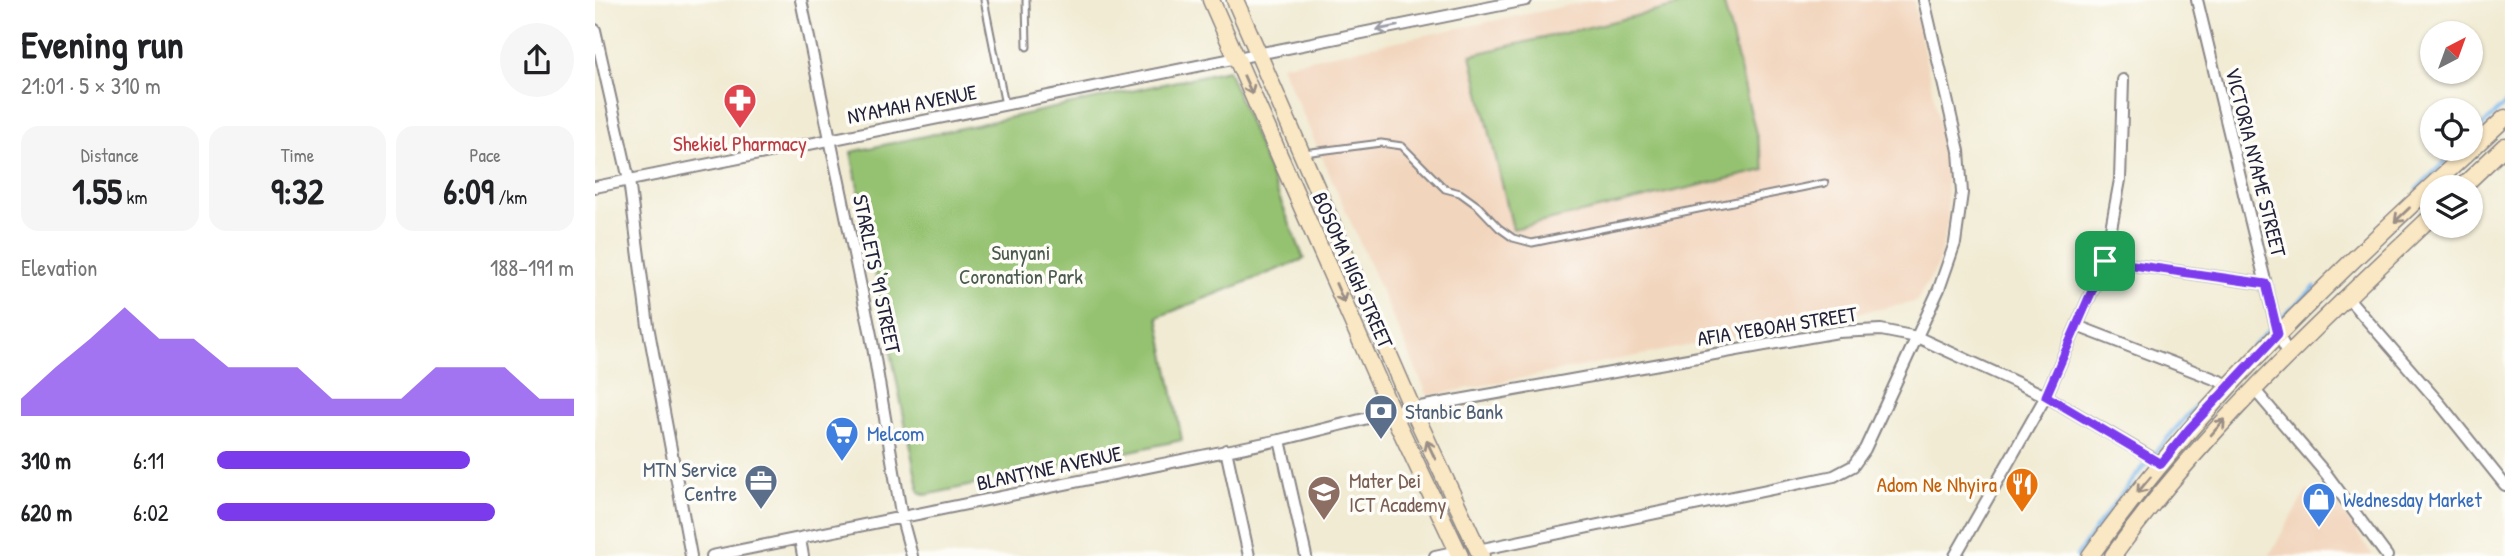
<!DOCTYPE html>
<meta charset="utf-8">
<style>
:root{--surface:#fff;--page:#f6f6f6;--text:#202124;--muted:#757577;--accent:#7c3aed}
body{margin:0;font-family:"Patrick Hand",sans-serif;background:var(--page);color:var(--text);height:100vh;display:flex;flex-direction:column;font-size:26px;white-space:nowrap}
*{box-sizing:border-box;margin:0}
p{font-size:23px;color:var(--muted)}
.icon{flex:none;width:38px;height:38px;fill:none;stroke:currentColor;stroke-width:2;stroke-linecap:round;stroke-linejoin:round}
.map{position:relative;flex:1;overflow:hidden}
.details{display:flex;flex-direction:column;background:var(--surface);width:595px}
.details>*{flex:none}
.needle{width:46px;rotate:41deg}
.tools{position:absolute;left:1825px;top:21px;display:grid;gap:14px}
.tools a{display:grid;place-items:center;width:63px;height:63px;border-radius:50%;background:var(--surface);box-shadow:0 2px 5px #0004;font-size:35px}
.pin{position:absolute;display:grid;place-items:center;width:60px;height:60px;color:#fff;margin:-30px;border-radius:14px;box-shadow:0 4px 10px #0006}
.round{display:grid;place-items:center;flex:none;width:74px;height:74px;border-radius:37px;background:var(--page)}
.summary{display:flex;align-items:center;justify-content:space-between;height:119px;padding:0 21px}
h1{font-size:38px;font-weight:700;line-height:52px}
.stats{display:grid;grid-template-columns:repeat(3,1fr);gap:10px;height:119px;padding:7px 21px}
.stats div{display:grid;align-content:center;border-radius:18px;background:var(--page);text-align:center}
.stats b{font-size:35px;font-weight:700}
.stats small{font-size:19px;font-weight:400}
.stats p{font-size:19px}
.chart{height:196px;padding:14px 21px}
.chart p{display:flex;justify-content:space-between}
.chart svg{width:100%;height:126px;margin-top:7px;fill:var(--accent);opacity:.7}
ul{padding:0 21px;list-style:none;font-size:23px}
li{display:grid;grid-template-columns:112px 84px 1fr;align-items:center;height:52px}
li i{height:18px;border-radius:9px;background:var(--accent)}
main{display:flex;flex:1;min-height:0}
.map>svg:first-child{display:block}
.built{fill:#f2d5bd}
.green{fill:#95c271;stroke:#5c7256;stroke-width:2}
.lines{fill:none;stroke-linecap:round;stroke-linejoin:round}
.stream{stroke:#78b6eb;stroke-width:4.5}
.lane-casing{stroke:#8a8687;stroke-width:9}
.street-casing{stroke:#8a8687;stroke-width:14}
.secondary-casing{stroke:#8a8687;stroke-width:19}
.lane{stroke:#fff;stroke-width:5}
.street{stroke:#fff;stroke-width:10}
.secondary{stroke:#fae7c3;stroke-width:16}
.oneway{stroke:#9c9ca7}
.oneway2{stroke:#998e86}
.route-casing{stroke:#fff;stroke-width:14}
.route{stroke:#7c3aed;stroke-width:9}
.labels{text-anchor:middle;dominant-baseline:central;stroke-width:7;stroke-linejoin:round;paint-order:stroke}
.street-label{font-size:21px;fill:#22223b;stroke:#fdfcf7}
.health-label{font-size:21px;fill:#be3a42;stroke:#fdfcf7}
.park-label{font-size:21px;fill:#4a5a4e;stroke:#fdfcf7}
.service-label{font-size:21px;fill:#4e5e75;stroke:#fdfcf7;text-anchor:start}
.shop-label{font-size:21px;fill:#366cbe;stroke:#fdfcf7;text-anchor:start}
.education-label{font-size:21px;fill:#785e54;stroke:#fdfcf7;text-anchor:start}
.food-label{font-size:21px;fill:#c56008;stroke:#fdfcf7;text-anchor:end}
</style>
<main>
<section class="details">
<div class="summary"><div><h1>Evening run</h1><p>21:01 · 5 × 310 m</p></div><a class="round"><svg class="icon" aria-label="share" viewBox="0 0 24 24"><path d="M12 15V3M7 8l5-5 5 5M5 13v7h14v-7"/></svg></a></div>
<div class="stats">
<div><p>Distance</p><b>1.55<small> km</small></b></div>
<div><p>Time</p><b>9:32</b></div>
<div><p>Pace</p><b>6:09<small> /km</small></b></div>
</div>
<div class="chart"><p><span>Elevation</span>188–191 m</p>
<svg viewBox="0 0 160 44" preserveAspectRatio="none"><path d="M0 44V38L10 27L20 17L30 6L40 17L50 17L60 27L70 27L80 27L90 38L100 38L110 38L120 27L130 27L140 27L150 38L160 38V44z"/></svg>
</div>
<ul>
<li><b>310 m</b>6:11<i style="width:71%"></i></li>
<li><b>620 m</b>6:02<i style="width:78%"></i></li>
</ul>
</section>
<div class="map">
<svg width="1910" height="556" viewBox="0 0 1910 556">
<rect width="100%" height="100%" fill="#fdfcf7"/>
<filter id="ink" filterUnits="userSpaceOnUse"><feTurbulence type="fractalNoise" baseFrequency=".0143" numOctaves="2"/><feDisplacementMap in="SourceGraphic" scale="14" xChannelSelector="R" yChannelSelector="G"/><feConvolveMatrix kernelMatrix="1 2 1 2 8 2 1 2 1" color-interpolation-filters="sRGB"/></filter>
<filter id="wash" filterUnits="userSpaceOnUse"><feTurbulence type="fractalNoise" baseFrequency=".00686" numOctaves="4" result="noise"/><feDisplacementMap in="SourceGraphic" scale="28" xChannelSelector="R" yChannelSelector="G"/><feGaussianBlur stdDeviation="1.57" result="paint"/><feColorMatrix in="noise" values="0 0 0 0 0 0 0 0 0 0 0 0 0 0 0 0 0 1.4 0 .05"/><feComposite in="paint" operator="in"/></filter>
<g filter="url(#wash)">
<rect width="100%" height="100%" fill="#f1ebd3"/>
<path class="built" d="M1000,0H1318L1350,149L1353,220L1343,265L1321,302L833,396L686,65Z
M1712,490L1741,502L1778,556H1674Z"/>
<path class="green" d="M1108,0H1128L1170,170L918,229L876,55Z
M633,70L709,259L563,317L587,440L331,495L324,492L256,152Z"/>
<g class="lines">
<path class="stream" d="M1876,137L1910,104
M1822,189L1863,149
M1482,556C1549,456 1632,369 1720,287"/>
</g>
</g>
<g filter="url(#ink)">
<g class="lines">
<defs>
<path id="lane" d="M389,0L410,105
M431,0L432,47
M709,153L786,143L807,146L850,189L865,193L883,206L904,228L918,238L937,243L1230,183"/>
<path id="street" d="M206,0L276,335L307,519L317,556
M1602,0L1683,334L1693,353
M0,30L34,180L53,326L96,556
M0,187L931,0
M1510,261L1525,180L1528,80
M1752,297L1846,405L1910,485
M1482,326L1635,385
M1658,388L1732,475L1792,556
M685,440L711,556
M631,450L654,556
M205,539L208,556
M883,550L1239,476L1258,466L1270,449L1344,289L1360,243L1367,193L1364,151L1329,0
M117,556L685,440L797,412L1243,332L1286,330L1322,337L1451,396L1567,464
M840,556L863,551
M1360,556L1451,396L1510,261L1671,284"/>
<path id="secondary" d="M616,0L797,412L865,556
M640,0L818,410L886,556
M1867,187L1910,146
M1495,556C1612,391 1763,254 1910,118
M1518,556C1609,429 1725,323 1838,215"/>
</defs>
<use href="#lane" class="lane-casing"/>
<use href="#street" class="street-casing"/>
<use href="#secondary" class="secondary-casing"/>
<use href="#lane" class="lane"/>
<use href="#street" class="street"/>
<use href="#secondary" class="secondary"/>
</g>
<defs><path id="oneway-shaft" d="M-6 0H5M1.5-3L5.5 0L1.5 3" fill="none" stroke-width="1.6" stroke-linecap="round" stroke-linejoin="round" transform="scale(1.75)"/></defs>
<use class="oneway" href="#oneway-shaft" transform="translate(792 28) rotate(169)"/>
<g class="oneway2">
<use href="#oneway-shaft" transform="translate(653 85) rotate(66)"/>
<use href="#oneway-shaft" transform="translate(1807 215) rotate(136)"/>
<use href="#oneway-shaft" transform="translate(745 293) rotate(66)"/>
<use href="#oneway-shaft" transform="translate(1623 427) rotate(-49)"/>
<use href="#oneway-shaft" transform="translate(836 450) rotate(-115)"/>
<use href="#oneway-shaft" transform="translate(1549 485) rotate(130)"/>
</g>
</g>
<g class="lines" filter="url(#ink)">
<defs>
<path id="route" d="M1510,261L1671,284L1683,334L1594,429L1566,464L1451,396Z"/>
</defs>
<use href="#route" class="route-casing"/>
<use href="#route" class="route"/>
</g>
<defs>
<symbol id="pharmacy-pin" viewBox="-11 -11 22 30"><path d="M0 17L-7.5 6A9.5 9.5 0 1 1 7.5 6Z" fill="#e0444e" stroke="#fdfcf7"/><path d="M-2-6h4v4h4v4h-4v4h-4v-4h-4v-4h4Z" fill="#fff"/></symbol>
<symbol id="bank-pin" viewBox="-11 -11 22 30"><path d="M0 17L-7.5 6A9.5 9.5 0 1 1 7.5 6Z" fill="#5c6f8a" stroke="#fdfcf7"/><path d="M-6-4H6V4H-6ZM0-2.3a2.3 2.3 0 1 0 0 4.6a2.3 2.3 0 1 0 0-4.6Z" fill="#fff"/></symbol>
<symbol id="supermarket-pin" viewBox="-11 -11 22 30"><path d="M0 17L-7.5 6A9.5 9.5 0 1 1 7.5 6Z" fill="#3f7fe0" stroke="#fdfcf7"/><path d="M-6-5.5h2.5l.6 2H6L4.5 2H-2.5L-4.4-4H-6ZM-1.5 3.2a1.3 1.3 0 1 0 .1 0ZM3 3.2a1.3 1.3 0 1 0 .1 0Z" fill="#fff"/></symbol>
<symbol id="office-pin" viewBox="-11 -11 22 30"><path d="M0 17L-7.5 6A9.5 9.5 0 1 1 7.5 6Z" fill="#5c6f8a" stroke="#fdfcf7"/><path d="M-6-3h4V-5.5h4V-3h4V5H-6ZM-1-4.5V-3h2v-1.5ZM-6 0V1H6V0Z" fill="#fff"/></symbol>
<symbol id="restaurant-pin" viewBox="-11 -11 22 30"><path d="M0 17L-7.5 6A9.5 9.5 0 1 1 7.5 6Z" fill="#e8710a" stroke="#fdfcf7"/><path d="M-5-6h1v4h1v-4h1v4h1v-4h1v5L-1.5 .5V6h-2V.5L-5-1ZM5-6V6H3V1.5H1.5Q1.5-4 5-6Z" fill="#fff"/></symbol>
<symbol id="school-pin" viewBox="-11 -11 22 30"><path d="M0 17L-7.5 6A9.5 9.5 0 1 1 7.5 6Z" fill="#8d6e63" stroke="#fdfcf7"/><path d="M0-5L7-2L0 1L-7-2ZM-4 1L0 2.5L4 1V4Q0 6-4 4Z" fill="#fff"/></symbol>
<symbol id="shop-pin" viewBox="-11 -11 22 30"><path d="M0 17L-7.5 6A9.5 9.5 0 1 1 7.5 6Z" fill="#3f7fe0" stroke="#fdfcf7"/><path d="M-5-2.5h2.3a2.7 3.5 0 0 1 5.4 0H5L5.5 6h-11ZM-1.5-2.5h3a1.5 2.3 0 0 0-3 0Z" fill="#fff"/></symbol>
</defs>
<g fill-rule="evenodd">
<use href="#pharmacy-pin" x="126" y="81" width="38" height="52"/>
<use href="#bank-pin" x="767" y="392" width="38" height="52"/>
<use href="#supermarket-pin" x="228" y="414" width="38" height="52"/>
<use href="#office-pin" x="147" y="462" width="38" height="52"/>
<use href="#restaurant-pin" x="1408" y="465" width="38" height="52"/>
<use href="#school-pin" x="710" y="473" width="38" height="52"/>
<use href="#shop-pin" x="1705" y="480" width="38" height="52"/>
</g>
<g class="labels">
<g class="street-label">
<text transform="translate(317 104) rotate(-11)">NYAMAH AVENUE</text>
<text transform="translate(1661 162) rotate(76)">VICTORIA NYAME STREET</text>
<text transform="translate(758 270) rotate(66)">BOSOMA HIGH STREET</text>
<text transform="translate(282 274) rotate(78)">STARLETS '91 STREET</text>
<text transform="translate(1182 326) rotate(-9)">AFIA YEBOAH STREET</text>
<text transform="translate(454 468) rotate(-12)">BLANTYNE AVENUE</text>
</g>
<g class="health-label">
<text x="145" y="143">Shekiel Pharmacy</text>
</g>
<g class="park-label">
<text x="426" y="252">Sunyani<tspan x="426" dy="24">Coronation Park</tspan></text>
</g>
<g class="service-label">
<text x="810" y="411">Stanbic Bank</text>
<text x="142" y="469" text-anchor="end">MTN Service<tspan x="142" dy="24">Centre</tspan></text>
</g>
<g class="shop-label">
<text x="272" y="433">Melcom</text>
<text x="1748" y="499">Wednesday Market</text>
</g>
<g class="education-label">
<text x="754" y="480">Mater Dei<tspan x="754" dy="24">ICT Academy</tspan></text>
</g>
<g class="food-label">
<text x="1402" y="484">Adom Ne Nhyira</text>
</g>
</g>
</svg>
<div class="tools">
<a><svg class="needle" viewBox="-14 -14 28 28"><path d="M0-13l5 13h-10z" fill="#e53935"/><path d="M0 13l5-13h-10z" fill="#757577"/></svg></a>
<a><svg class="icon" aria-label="locate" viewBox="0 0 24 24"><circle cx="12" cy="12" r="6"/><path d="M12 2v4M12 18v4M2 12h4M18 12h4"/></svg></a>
<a><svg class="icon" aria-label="layers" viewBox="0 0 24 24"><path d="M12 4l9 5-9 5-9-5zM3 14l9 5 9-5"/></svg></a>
</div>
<div class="pin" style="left:1510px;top:261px;background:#1e9e55"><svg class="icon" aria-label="arrive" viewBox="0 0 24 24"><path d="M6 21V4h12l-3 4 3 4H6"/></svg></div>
</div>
</main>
